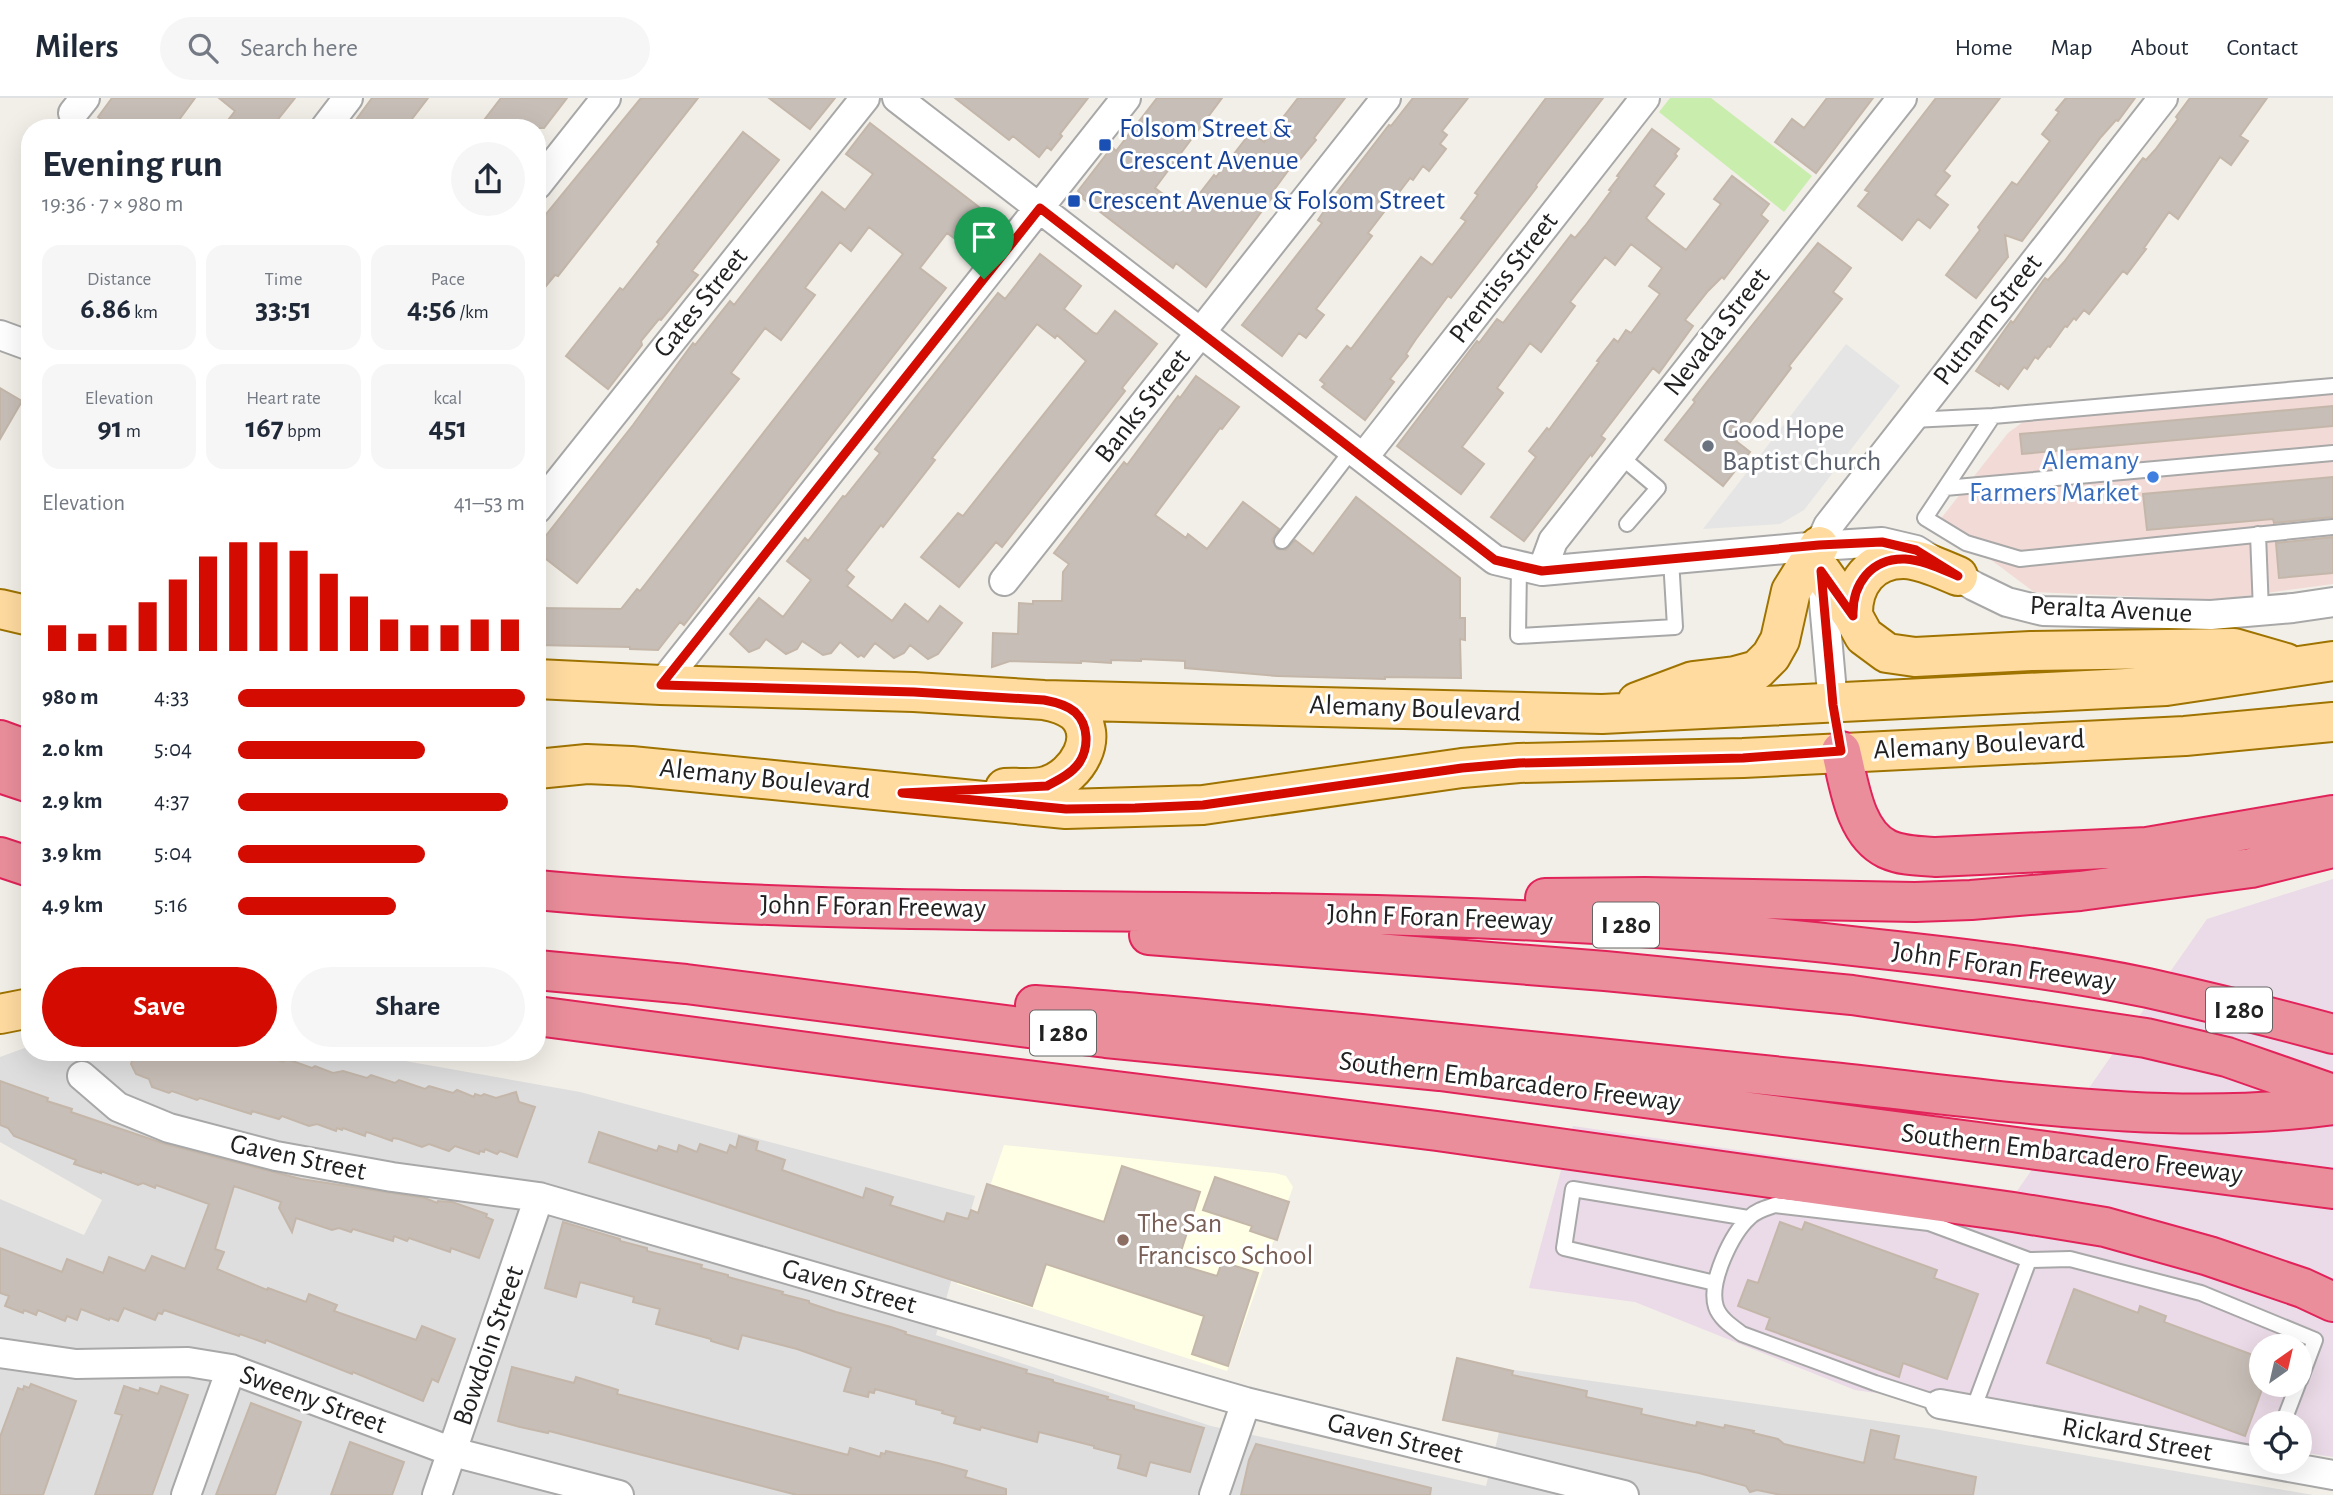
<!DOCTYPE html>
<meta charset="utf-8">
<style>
:root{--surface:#fff;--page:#f6f6f7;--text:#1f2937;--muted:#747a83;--line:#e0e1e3;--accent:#d30b00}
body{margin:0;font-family:"Alegreya Sans",sans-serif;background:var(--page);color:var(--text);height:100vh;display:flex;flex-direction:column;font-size:26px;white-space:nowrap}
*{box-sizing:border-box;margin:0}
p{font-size:23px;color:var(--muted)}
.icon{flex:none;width:38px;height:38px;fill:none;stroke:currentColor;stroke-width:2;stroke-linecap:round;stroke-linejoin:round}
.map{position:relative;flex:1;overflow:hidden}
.side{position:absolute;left:21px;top:21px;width:525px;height:942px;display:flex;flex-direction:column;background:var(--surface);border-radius:28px;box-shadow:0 7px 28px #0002}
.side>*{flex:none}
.needle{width:46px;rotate:34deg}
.controls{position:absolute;left:2249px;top:1236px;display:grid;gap:14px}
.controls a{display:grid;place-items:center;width:63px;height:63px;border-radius:50%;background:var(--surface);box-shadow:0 7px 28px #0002;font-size:35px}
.pin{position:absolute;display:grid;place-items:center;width:60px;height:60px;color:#fff;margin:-72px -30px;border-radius:50% 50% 50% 0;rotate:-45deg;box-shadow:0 0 7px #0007}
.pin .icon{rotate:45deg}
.round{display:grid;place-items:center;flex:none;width:74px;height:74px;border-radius:37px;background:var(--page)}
.summary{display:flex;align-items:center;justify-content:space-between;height:119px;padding:0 21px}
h1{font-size:38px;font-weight:700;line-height:52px}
.stats{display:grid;grid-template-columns:repeat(3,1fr);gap:10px;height:119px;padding:7px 21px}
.stats div{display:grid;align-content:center;border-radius:18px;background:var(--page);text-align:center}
.stats b{font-size:30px;font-weight:700}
.stats small{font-size:19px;font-weight:400}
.stats p{font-size:19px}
.chart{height:196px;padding:14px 21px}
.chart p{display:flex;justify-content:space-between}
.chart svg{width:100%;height:126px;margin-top:7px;stroke:var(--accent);stroke-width:6}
.primary-button{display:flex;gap:14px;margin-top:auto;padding:14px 21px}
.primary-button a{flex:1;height:80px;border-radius:42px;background:var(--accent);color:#fff;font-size:28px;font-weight:700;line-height:80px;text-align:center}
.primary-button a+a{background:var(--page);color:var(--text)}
ul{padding:0 21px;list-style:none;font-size:23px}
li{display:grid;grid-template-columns:112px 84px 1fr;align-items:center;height:52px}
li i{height:18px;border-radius:9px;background:var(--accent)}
header{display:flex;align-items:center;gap:42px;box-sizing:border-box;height:98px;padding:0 35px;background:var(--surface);border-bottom:2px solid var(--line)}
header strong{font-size:33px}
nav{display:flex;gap:38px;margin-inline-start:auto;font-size:24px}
.search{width:490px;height:63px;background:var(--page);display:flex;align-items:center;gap:18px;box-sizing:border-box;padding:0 24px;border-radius:38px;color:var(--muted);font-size:26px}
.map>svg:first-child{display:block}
.residential{fill:#dfdede}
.commercial{fill:#f2dad7}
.industrial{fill:#ebdae7;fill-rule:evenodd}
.education{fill:#feffe4}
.grass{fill:#c9edad}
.parking{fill:#e5e5e5}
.building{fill:#c7beb7;stroke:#c4b7aa;stroke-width:2}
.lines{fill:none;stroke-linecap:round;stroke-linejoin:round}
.lane-casing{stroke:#a8a8a8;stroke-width:18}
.street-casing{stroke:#a8a8a8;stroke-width:32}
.primary-casing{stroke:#9f7300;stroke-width:42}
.highway-casing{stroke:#e1235a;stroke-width:42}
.lane{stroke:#fff;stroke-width:14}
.street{stroke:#fff;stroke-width:28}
.primary{stroke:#ffdba0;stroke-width:38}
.highway{stroke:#ea8e9b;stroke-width:38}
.route-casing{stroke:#fff;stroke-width:14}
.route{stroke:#d30b00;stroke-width:9}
.transit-dot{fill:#1a4fb4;stroke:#fff;stroke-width:2.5}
.worship-dot{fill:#6b7280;stroke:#fff;stroke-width:2.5}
.shop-dot{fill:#3f7fe0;stroke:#fff;stroke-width:2.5}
.education-dot{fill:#8d6e63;stroke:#fff;stroke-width:2.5}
.labels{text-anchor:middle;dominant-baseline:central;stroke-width:6;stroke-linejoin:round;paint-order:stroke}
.shield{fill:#fff;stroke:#646464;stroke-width:2}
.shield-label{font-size:26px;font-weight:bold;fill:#212121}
.transit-label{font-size:28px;fill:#164399;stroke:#fff;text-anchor:start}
.street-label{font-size:28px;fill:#212121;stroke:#fff}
.worship-label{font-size:28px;fill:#5b616d;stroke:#fff;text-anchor:start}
.shop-label{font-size:28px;fill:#366cbe;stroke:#fff;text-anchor:end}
.education-label{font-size:28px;fill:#785e54;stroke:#fff;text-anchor:start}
</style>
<header>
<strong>Milers</strong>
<div class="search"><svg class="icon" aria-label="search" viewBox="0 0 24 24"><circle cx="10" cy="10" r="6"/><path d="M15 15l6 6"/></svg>Search here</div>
<nav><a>Home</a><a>Map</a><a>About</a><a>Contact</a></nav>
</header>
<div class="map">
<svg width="2333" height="1397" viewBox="0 0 2333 1397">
<rect width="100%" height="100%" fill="#f2efe8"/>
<path class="residential" d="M30,948V954H354L580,994L975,1098L936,1237L1211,1328L1486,1388L1514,1272L1934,1331L2313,1397H0V1101L84,1137L102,1102L0,1044V959Z"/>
<path class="commercial" d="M2333,293V486L2215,502L2034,494L1939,423L2008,335L2031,318Z"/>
<path class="industrial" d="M2333,781V1359L2300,1354V1325H2261V1349L1855,1292L1635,1204L1529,1190L1573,1028L2017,1093L2207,821ZM2261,1248H2300V1286H2261Z"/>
<path class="education" d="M1004,1047L1275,1075L1286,1078L1293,1089L1227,1273L957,1186Z"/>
<path class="grass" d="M1670,0H1711L1812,78L1784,114L1659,14Z"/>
<path class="parking" d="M1846,246L1900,288L1804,412L1780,426L1703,431Z"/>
<path class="building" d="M112,0H195L173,30H112L98,19Z
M219,0H295L271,30H222L235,13Z
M372,0H428L405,30H350Z
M501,0H567L544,30H478Z
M641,0H698L558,178L555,177L537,199V127Z
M769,0H835L810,31Z
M955,0H1088L1060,36L1062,38L1051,52L1047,49L1039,59L1013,38L1009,42Z
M1157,0H1222L1155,90L1186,113L1214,77L1216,79L1251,34L1264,44L1298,0H1345L1314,40L1316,42L1298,64L1296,62L1271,96L1273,98L1206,189L1176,165L1173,170L1082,100L1083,97L1078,93L1112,49L1116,53Z
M1413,0H1468L1442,33L1447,37L1440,46L1446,51L1429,73L1423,68L1413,82L1410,80L1368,135L1372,138L1316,211L1324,217L1306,240L1299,235L1282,258L1242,227L1322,125L1318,122L1335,97L1389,27L1391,28Z
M1546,0H1603L1536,87L1537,89L1451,200L1448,198L1416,241L1406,256L1408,258L1390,281L1394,284L1365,322L1322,289L1325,286L1320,282L1347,248L1351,251L1421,159L1432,167L1466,123L1461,120L1478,97L1475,95Z
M1827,0H1873L1816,75L1775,44L1792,21L1804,30Z
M1936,0H2000L1944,73L1950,78L1935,97L1948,107L1930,130L1918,121L1902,142L1858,108L1869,94L1865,92Z
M2066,0H2135L2118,23L2116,22L2101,39L2022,143L2005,137L2008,159L1976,200L1946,177L1980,132L1978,129L2012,84L2017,87L2050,43L2042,36L2059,14L2056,12Z
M2190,0H2267L2240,38L2248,43L2231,67L2220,59L2178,121L2169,114L2144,150L2146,151L2127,176L2123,173L2089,216L2084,212L2076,222L2074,220L2067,229L2065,228L2050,249L2048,248L2038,261L2035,259L2027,271L2024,269L2008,291L2000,285L1999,288L1976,273L2011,223L2013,225L2045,180L2048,182L2064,164L2143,60L2146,62L2155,52L2178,21L2176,19Z
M870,25L997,123L973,154L947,135L920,170L946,190L684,527L680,524L658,552L630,551V549L537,547V510L621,511L637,491L640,493L903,156L869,129L851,153L840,144L805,190L815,197L781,242L765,230L731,275L739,281L577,485L537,454V449L633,327L693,245L695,247L730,203L734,207L822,94L845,112L873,76L846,56Z
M1652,31L1679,51L1675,56L1677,58L1654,88L1664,96L1646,120L1650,124L1686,152L1721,106L1714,101L1732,78L1769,106L1761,117L1768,123L1724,181L1722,179L1708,193L1685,222L1693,228L1659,275L1653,270L1601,338L1605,341L1592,358L1591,356L1524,443L1491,419L1536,359L1529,353L1547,330L1549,332L1599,264L1597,263L1614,241L1618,244L1626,232L1631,235L1660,196L1649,188L1662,170L1631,146L1615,167L1605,159L1570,204L1575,208L1541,254L1530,245L1497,290L1503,295L1462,349L1484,366L1461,396L1397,348L1477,243L1479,245L1497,221L1503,225L1571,137L1575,140L1585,128L1611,93L1609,92L1619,79L1617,78Z
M743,34L779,62L692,173L698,177L661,222L659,221L641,243L642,247L608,291L566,258L620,190L623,192L659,146L657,144Z
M1818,145L1851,170L1833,194L1842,201L1789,268L1791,270L1736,343L1750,354L1723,388L1665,342L1695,304L1693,302L1710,280Z
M1040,156L1081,188L1064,211L1094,235L1097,236L1115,213L1157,246L1122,290L1125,293L1002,449L996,444L959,489L921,459L958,415L963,418L1086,263L1057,237L1055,240L1037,226L932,360L935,362L883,429L881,427L846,472L854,479L847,488L892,523L905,506L928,524L940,508L962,525L938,556L928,561L910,547L904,555L894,560L875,545L864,559L861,557L858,559L840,544L831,555L823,557L802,543L797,551L786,556L766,541L759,550L749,554L730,536L759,500L783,519L811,482L787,463L805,440L808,443L843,398L845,399L880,355L875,351L998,195L1005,201Z
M1196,278L1239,309L1222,331L1220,330L1155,417L1186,440L1188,436L1207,451L1243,404L1279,431L1272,442L1277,451L1286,452L1295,442L1313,456L1356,399L1460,480V520H1465V542L1460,541L1461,580L1385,579V581L1277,578L1185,570V563L1141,561V563L1111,562V565L1081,563V565L1010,563L992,569L993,535L1018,536L1019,505L1033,506V503H1062L1063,474L1069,466L1054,455L1124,364L1127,367L1178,298L1180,300Z
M0,290L22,303L0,341Z
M2333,308V328L2022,356L2020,336Z
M2333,379V419L2274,425L2273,421L2147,432L2143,396Z
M2333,439V475L2279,480L2276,445Z
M135,954H254L283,964L287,961L312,970L315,968L333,975L343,973L367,980L371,977L395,985L399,982L425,991L429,988L453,995L457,992L474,999L475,996L481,998L484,996L496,1000L516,994L519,1004L535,1009L517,1059L500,1053L497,1056L485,1051L484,1054L480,1053L479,1056L455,1048L449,1053L429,1046L422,1049L399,1041L393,1040L392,1043L370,1035L366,1034L365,1038L343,1030L342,1032L337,1030L336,1033L317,1026L309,1028L282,1018L279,1021L252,1013L251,1016L200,1000L197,1002L172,993L169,995L152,989L149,981L136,976L131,966Z
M0,983L48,1000L47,1003L72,1011L71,1014L165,1046L301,1081L425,1100L437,1105L438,1103L452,1104L487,1116L486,1119L493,1122L479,1160L451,1150L450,1154L409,1140L407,1143L394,1138L393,1143L353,1131L351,1134L339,1130L332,1132L296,1120L292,1134L279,1110L281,1104L234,1088L215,1151L224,1154L217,1171L267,1192L268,1190L306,1204L309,1196L337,1207L334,1213L416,1242L422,1228L455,1241L438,1284L432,1281L423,1303L353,1274L352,1276L266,1242L265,1245L240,1236L239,1238L164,1212L162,1216L158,1215L155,1222L124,1210L118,1223L110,1220L109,1222L81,1211L77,1222L67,1218L65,1223L38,1212L36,1217L24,1212L23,1215L5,1208L9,1198L0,1195V1150L62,1174L67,1161L103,1175L109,1159L145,1173L152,1158L185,1171L209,1106L156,1087L155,1090L143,1085L138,1087L101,1073V1075L74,1066L76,1062L14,1038L8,1030L0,1027Z
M599,1034L657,1053L659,1048L677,1054L679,1047L697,1054L700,1046L727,1055L730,1047L736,1050L739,1038L758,1044L756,1052L785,1062L782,1072L863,1100L866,1090L893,1099L890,1107L944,1124L947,1115L968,1121L971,1112L978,1115L987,1086L1104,1124L1122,1068L1200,1094L1177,1166L1217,1178L1222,1164L1258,1175L1228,1268L1192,1256L1204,1218L1046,1166L1032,1208L589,1064Z
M1215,1079L1289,1104L1277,1142L1250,1133L1252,1128L1203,1112Z
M563,1124L620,1141V1143L647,1150V1153L702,1167L701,1170L728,1177V1179L783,1194L782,1196L809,1203V1205L836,1214L891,1229L906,1234L905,1236L1027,1272L1026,1275L1053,1282V1284L1108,1299L1107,1301L1134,1308V1311L1204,1330L1190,1374L1150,1364L1146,1378L1118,1370L1121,1357L1094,1350V1348L1039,1334L1037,1344L981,1329L980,1332L954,1325L956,1319L942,1315L943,1313L916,1306V1302L875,1291L874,1295L869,1294L868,1299L844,1293L851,1270L797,1251L742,1237L738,1251L711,1243V1241L656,1226L660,1211L633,1204L634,1199L580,1184L576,1199L545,1190Z
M1780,1124L1802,1132L1805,1124L1937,1172L1934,1180L1978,1196L1947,1281L1903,1265L1899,1279L1766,1231L1770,1220L1738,1208L1748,1182L1758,1185Z
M2074,1191L2138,1215L2140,1208L2166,1218L2164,1224L2261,1260V1294L2245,1338L2047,1265Z
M1457,1260L1513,1273L1512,1277L1587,1293L1586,1299L1642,1311L1641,1316L1696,1328L1697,1324L1724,1330L1725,1327L1754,1333L1753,1335L1778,1341L1784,1346L1864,1365L1871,1332L1899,1338L1894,1361L1976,1379L1973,1397H1781L1757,1392L1750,1394L1746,1388L1699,1375L1443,1322Z
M512,1269L574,1285L576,1279L618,1292L617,1296L848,1357L850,1350L880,1359L881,1355L885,1356L886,1353L938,1365L967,1373L965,1379L1006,1391V1397H797L549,1333L548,1335L520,1329L498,1323Z
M31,1286L76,1303L43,1397H0V1339L18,1290L23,1292L24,1288L29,1290Z
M124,1288L139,1293L140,1290L158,1296L161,1288L188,1297L152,1397H95L122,1317L115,1315Z
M251,1305L301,1324L275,1397H216Z
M350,1344L404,1364L392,1397H331Z
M1256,1346L1431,1390L1430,1397H1241L1249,1362Z"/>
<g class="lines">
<defs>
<path id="lane" d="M1993,318L1925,420L1966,445L2020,461L2333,429
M1912,322L1993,318L2333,288
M1620,358L1658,390L1627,426
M1945,390L2333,355
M2258,436L2261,513
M1282,443L1352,352
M1519,468L1518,538L1675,529L1671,461
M1715,1185L1564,1150L1573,1091L1748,1120
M1940,1306L1875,1285L1742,1236C1733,1229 1720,1221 1716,1209C1708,1184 1732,1135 1750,1119C1757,1112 1766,1110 1775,1107L1929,1125L2029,1162
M1973,1312L2029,1162L2070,1161L2201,1195L2315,1242L2300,1282
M2283,1325L2298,1286"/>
<path id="street" d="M897,0L1495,462L1542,473L1819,448L1882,444L1916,452L1974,488L2007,504L2043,513L2211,517L2293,510L2333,504
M73,15L85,0
M325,30L348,0
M537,87L606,0
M0,237L30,248
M1363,360L1645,0
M537,411L865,0
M1542,473L1553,443L1902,0
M1004,483L1386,0
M661,587L1126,0
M1833,606L1819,448L1828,428L2163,0
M82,978L118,1009L169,1030L276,1058L392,1079L539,1099L1246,1304L1624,1397
M0,1255L76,1266L188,1264L231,1271L453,1354L619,1397
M1940,1306L2333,1377
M186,1397L231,1271
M437,1397L539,1099
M1214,1397L1246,1304"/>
<path id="primary" d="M1821,473L1853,518L1864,538L1887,555L1915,559L2031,553L2234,550L2286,565
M0,511L30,518
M1853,518C1852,486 1871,460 1905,461C1923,462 1941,471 1958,478
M537,581L661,587L914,594L1044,602L1602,616L2166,588L2333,563
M1637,604L1693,583L1735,578L1757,572L1771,558L1780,542L1791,493L1819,448
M537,671L587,666L631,668L1066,711L1203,707L1462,670L1519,665L1743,660L2185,638L2333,624
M1005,690C1018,689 1036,692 1049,687C1076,678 1102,638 1075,614C1066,607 1055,604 1044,602
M0,916L30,910"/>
<path id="highway" d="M0,642L30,653
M1841,653C1849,685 1854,735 1887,751C1902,758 1920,758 1936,759L2147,749L2333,717
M0,675L30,685
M0,759L30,769
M537,792C799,817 1063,811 1326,816C1508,819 1689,829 1870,850C1963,860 2056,871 2148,890C2210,904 2272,919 2333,936
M1545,800L1645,799L1915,804L1971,802L2080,793L2251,770L2333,750
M1149,837L1605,873L1852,897L2146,940L2227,959L2333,996
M537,872L686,886L1106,940L1440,973L2333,1091
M1035,907C1144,914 1253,926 1361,936C1518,951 1674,968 1831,984C1995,1001 2168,1030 2333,1007
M537,918L890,965L1437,1033L2013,1114L2105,1129L2209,1158L2303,1190L2333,1204"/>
</defs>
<use href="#lane" class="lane-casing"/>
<use href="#street" class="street-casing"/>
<use href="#primary" class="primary-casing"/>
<use href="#highway" class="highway-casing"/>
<use href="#lane" class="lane"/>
<use href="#street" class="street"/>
<use href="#primary" class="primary"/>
<use href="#highway" class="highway"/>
</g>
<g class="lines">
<defs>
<path id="route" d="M1040,110L1495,462L1542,473L1819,447L1882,444L1916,452L1958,478C1941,471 1923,462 1905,461C1871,460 1852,486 1853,518L1821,473L1833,607L1841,653L1743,660L1519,665L1462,670L1203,707L1135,710L1066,711L902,695L1047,688C1058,682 1071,676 1079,665C1089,650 1089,627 1075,614C1067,607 1055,604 1044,602L914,594L661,587Z"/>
</defs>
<use href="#route" class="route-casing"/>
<use href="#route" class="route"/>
</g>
<g class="transit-dot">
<rect x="1098" y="40" width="14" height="14" rx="3.5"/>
<rect x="1067" y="96" width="14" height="14" rx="3.5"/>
</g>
<circle class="worship-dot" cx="1708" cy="348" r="7"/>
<circle class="shop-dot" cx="2153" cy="379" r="7"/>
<circle class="education-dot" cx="1123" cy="1142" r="7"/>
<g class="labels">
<g class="shield">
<rect x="1593" y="804.5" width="66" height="45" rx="5"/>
<rect x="2206" y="889.5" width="66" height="45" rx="5"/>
<rect x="1030" y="912.5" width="66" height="45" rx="5"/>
</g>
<g class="shield-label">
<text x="1626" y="827">I 280</text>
<text x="2239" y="912">I 280</text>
<text x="1063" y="935">I 280</text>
</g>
<g class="transit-label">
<text x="1119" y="31">Folsom Street &amp;<tspan x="1119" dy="32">Crescent Avenue</tspan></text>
<text x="1088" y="103">Crescent Avenue &amp; Folsom Street</text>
</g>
<g class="street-label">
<text transform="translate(1504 180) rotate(-52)">Prentiss Street</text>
<text transform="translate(701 205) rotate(-51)">Gates Street</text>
<text transform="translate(1988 222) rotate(-52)">Putnam Street</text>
<text transform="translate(1717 234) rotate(-52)">Nevada Street</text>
<text transform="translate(1143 308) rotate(-52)">Banks Street</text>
<text transform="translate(2111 512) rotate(3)">Peralta Avenue</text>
<text transform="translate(1415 611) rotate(2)">Alemany Boulevard</text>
<text transform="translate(1979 647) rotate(-3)">Alemany Boulevard</text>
<text transform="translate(765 681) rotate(6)">Alemany Boulevard</text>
<text transform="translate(873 809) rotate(1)">John F Foran Freeway</text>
<text transform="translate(1440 820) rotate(2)">John F Foran Freeway</text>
<text transform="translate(2004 869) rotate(8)">John F Foran Freeway</text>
<text transform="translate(1510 984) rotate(7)">Southern Embarcadero Freeway</text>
<text transform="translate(2072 1056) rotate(7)">Southern Embarcadero Freeway</text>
<text transform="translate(298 1060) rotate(12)">Gaven Street</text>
<text transform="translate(849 1189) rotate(16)">Gaven Street</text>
<text transform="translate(489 1248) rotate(-71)">Bowdoin Street</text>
<text transform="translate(313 1302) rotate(20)">Sweeny Street</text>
<text transform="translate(1395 1341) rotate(14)">Gaven Street</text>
<text transform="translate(2137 1342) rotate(10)">Rickard Street</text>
</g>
<g class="worship-label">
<text x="1722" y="332">Good Hope<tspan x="1722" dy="32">Baptist Church</tspan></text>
</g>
<g class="shop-label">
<text x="2139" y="363">Alemany<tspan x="2139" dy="32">Farmers Market</tspan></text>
</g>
<g class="education-label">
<text x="1137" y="1126">The San<tspan x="1137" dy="32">Francisco School</tspan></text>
</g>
</g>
</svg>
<div class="controls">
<a><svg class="needle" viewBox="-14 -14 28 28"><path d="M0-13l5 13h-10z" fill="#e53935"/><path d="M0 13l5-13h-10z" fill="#747a83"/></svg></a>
<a><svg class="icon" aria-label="locate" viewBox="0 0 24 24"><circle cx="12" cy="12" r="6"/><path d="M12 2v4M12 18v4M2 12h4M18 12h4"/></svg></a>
</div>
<div class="pin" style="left:984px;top:181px;background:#1e9e55"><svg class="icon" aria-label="arrive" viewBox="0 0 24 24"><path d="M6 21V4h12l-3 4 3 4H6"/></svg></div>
<section class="side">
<div class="summary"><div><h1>Evening run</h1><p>19:36 · 7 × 980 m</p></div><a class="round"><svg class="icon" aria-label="share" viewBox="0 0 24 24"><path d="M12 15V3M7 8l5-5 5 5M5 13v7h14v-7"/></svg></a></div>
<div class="stats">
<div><p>Distance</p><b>6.86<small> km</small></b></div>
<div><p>Time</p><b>33:51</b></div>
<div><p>Pace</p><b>4:56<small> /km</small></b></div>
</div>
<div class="stats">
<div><p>Elevation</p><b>91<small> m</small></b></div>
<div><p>Heart rate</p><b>167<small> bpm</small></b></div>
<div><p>kcal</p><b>451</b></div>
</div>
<div class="chart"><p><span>Elevation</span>41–53 m</p>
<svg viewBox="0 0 160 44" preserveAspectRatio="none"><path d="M5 44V35M15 44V38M25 44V35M35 44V27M45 44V19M55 44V11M65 44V6M75 44V6M85 44V9M95 44V17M105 44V25M115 44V33M125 44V35M135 44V35M145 44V33M155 44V33"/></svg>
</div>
<ul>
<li><b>980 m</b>4:33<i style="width:100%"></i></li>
<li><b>2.0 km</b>5:04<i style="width:65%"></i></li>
<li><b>2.9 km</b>4:37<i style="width:94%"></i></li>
<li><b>3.9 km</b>5:04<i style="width:65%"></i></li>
<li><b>4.9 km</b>5:16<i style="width:55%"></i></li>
</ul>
<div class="primary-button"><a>Save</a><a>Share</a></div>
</section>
</div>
